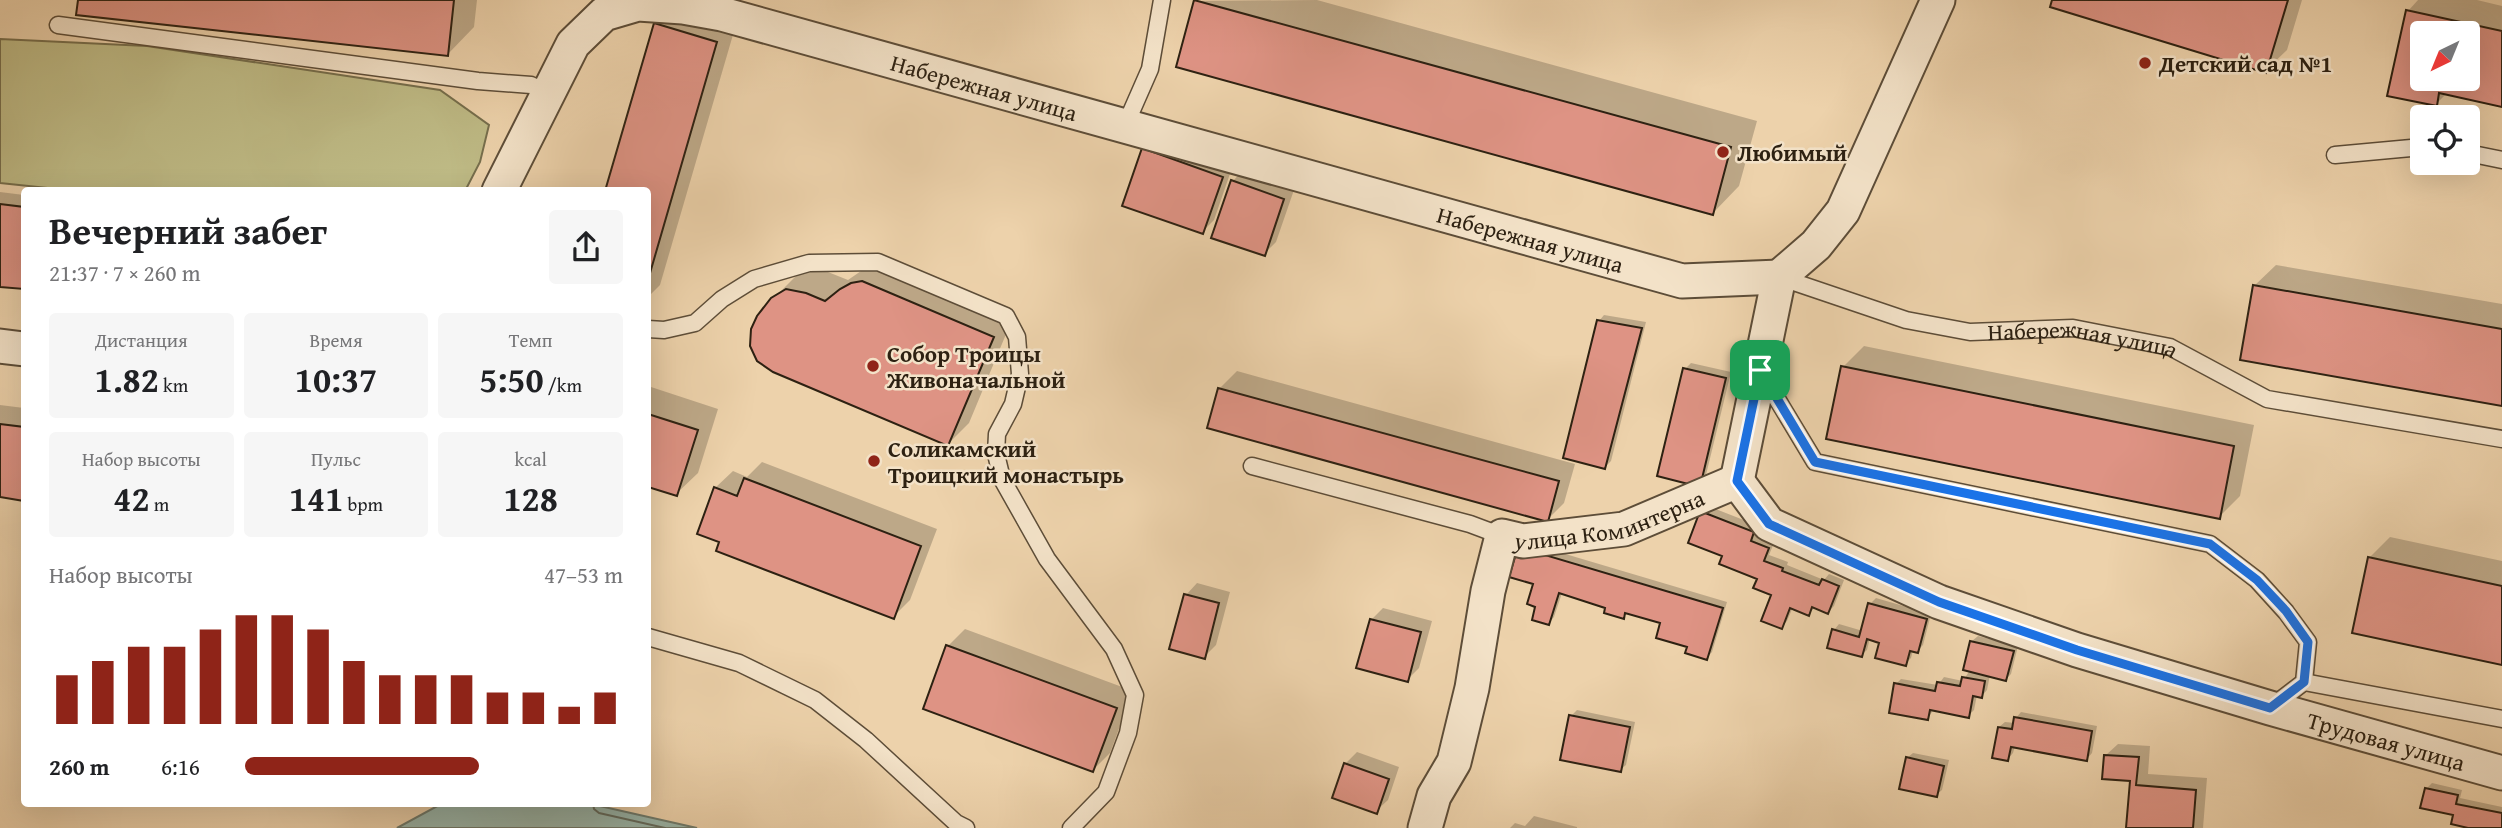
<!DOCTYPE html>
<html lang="ru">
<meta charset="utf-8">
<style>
:root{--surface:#fff;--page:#f6f6f6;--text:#202124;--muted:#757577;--accent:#8f2418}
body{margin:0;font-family:"Gentium Book Plus",serif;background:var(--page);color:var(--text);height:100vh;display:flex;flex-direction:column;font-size:26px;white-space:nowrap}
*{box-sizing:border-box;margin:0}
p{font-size:23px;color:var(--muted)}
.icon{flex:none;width:38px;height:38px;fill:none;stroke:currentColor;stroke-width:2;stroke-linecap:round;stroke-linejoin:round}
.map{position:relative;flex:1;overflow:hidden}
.sheet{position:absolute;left:21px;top:187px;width:630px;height:620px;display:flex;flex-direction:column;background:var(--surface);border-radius:7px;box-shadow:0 7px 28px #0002}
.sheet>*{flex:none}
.needle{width:46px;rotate:223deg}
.controls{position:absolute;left:2410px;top:21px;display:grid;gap:14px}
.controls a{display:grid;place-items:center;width:70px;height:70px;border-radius:7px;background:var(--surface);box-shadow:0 7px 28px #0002;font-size:35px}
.pin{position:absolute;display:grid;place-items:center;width:60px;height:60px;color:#fff;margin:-30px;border-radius:14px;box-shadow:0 4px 10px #0006}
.round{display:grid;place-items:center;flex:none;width:74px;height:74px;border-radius:7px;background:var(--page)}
.head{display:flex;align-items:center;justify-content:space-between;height:119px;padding:0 28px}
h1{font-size:38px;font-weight:800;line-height:52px}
.stats{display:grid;grid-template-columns:repeat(3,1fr);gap:10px;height:119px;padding:7px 28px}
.stats div{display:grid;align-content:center;border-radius:7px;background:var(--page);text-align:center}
.stats b{font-size:35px;font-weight:800}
.stats small{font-size:19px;font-weight:400}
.stats p{font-size:19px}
.chart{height:196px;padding:14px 28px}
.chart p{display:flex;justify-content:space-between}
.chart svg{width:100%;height:126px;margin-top:7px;stroke:var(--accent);stroke-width:6}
ul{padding:0 28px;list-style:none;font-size:23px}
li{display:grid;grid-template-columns:112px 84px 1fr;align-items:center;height:52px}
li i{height:18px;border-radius:9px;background:var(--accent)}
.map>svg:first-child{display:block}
.green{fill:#beba85;stroke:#766e4c;stroke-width:2}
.water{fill:#99b7ac;stroke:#6e7b6e;stroke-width:2}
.shadow{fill:#0003;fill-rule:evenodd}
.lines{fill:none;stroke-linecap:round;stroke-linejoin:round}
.shore{stroke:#636c5f;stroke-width:2}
.building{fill:#de9384;stroke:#2d2112;stroke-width:2;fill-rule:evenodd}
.lane-casing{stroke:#5d4d38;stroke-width:19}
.street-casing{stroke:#5d4d38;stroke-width:37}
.lane{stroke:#f3e2c8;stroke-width:16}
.street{stroke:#f3e2c8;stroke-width:33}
.route-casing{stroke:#fff;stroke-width:14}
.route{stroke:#1a73e8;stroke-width:9}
.poi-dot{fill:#8f2418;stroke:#f3e2c8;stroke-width:2.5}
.labels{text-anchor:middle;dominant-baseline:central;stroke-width:5;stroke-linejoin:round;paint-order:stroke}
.poi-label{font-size:23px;font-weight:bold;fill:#2d2112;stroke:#f3e2c8;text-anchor:start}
.street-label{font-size:23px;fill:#2d2112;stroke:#f3e2c8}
</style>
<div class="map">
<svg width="2502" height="828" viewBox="0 0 2502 828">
<rect width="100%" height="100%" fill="#edd2ab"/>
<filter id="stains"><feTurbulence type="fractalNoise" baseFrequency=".00286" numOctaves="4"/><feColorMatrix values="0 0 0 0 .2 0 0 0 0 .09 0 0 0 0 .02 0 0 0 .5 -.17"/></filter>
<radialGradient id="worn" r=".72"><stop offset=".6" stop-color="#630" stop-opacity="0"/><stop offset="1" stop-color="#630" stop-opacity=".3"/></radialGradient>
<path class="green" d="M0,39L147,46L440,90L489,125L480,162L465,191H76L0,183Z"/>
<path class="water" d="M441,804H591L697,828H397Z"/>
<path class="shadow" d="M79,0H477L474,27L448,54Z
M1317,0L1757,121L1739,186L1713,213L1196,1Z
M2054,0H2302L2287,50L2265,71Z
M2418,0H2477L2502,6V105L2447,93L2436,104L2390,94L2408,11ZM2422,33H2468V79H2422Z
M677,3L737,21L660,285L648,297V191L656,24Z
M1155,138L1233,165L1214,220L1202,232L1144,149Z
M1244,169L1295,187L1276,242L1264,254L1233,181Z
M0,192L24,195V288L0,285Z
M874,262L1014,315L969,423L948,444L773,299L795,277L809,269L828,272L848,280Z
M2276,265L2502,304V404L2254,286Z
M1604,315L1646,322L1611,461L1605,467L1599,321Z
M1864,346L2254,425L2240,496L2219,517L1843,367Z
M1691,363L1731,372L1705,479L1699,485L1685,369Z
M1237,371L1575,464L1564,503L1547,520L1209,427L1220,388Z
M648,386L718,409L698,473L676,494L648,485Z
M0,405L24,408V499L0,495Z
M762,462L937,529L910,600L893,617L722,541L715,488L733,471L747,477Z
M1708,506L1759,526L1755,535L1774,543L1769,555L1788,562L1787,565L1824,580L1829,574L1844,580L1834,606L1828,612L1814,608L1809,614L1793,607L1787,621L1782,627L1773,594L1759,578L1725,555L1690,542Z
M2390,537L2502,561V663L2369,558Z
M1525,542L1727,602L1712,652L1707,658L1663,622L1628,612L1623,617L1607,607L1562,593L1554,617L1549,623L1538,606L1535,583Z
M1197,583L1230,592L1216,645L1204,657L1186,595Z
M1876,598L1931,614L1923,645L1917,651L1913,650L1911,658L1905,664L1881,641L1870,638L1867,650L1861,655L1834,630L1839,624L1863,631L1870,604Z
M1383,608L1432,621L1419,668L1407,680L1371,620Z
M965,629L1133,691L1110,753L1093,770L948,646Z
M1978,636L2018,646L2011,674L2006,679L1990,675L1987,690L1982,696L1977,695L1974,710L1968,716L1934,709L1928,718L1896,684L1901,679L1938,685L1944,677L1963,681L1970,670L1965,669L1972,641Z
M1577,710L1635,722L1626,765L1620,770L1571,716Z
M2021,712L2097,726L2092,753L2087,759L2015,746L2013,753L2008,759L1999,727L2005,722L2015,723L2016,718Z
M2118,744L2150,746L2148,774L2207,778L2203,828H2128L2131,780L2106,755Z
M1357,752L1399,767L1388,800L1376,811L1345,764Z
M1913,753L1949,760L1942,790L1936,795L1907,758Z
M2432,783L2462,790L2460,798L2502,807V828H2469L2426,789Z
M1534,816L1577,827V828H1510L1515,823L1525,826Z"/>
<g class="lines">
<path class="shore" d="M593,803L594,809L599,813L665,828"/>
</g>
<path class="building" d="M78,0H454L448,56L76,15Z
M1194,0L1731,147L1713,215L1176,67Z
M2052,0H2288L2266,73L2050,7Z
M2406,10L2502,31V107L2439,93L2437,106L2387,96ZM2422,33H2468V79H2422Z
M654,23L717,42L648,280V191H605Z
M1142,148L1223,177L1203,234L1122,206Z
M1231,180L1284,199L1265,256L1211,238Z
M0,204L24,207V289L0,287Z
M862,281L994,337L948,446L773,372L757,361L750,346L751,329L757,316L771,298L786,289L806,293L825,301L840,289L851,283Z
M2253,285L2502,329V406L2240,360Z
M1597,320L1642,328L1605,469L1563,458Z
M1841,366L2234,446L2220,519L1826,439Z
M1683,368L1726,378L1700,487L1657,476Z
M1218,388L1559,481L1548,522L1207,428Z
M648,414L698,430L677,496L648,487Z
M0,424L24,427V501L0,497Z
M744,478L921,546L894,619L716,551L719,542L697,534L714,487L737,496Z
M1700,511L1754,532L1751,541L1769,548L1764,561L1783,568L1782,571L1819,585L1822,579L1839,586L1828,614L1812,607L1809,616L1790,608L1782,629L1761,621L1771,595L1753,588L1757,579L1719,564L1722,556L1688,543Z
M1518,547L1723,608L1707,660L1685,653L1687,647L1656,638L1660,623L1625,613L1624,619L1604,613L1605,608L1559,593L1549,625L1532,620L1535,607L1527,604L1533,584L1509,577Z
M2368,557L2502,586V665L2352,633Z
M1184,594L1219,603L1205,659L1169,649Z
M1868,603L1927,619L1918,653L1910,651L1906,666L1875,658L1879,643L1867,639L1862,657L1827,648L1832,629L1859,637Z
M1370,619L1421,632L1408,682L1356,668Z
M1970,641L2014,651L2006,681L1963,670Z
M946,645L1117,708L1093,772L923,709Z
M1962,677L1985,681L1982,698L1973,696L1969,718L1930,710L1928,720L1889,713L1894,683L1935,691L1937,682L1960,686Z
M1569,715L1630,727L1621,772L1560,760Z
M2014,717L2092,731L2087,761L2011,747L2008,761L1992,758L1998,727L2012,729Z
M2104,755L2139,757L2136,785L2196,790L2193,828H2126L2130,781L2102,779Z
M1906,757L1944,766L1937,797L1899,789Z
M1344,763L1389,779L1377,814L1332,798Z
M2425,788L2458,795L2456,804L2502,813V828H2468L2451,824L2453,815L2420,808Z"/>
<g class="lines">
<defs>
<g id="lane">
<path d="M58,25L478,81L531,85L548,93"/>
<path d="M1125,126L1150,69L1162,0"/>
<path d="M2468,153L2502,160"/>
<path d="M2335,155L2422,147"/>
<path id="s1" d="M1779,277L1906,320L1970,332L2073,328L2170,347L2267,399L2502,439"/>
<path d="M648,329L664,330L695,323L722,299L754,279L809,263L878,262L1006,316L1017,337L1020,374L1013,404L997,434L996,454L1002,479L1047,559L1114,649L1135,695L1128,733L1106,792L1071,828"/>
<path d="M1762,374L1815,462L2210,544L2257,580L2286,612L2308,642L2304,682L2270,708"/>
<path d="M1252,466L1470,524L1502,536"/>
<path d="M648,637L739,663L815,700L866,740L956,823L966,828"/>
<path d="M2304,682L2502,719"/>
</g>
<g id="street">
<path id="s2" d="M499,191L573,44L604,14L638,4L683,7L722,14L1682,281L1779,277"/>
<path d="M0,346L24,349"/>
<path id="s3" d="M1737,481L1769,524L1939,602L2077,650L2270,708L2502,773"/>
<path d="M1737,481L1779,277L1816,245L1843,211L1938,0"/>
<path id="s4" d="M1425,828L1434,796L1454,762L1472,688L1488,591L1502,536L1523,541L1624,529L1737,481"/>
</g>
</defs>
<use href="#lane" class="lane-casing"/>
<use href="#street" class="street-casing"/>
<use href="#lane" class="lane"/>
<use href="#street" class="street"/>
</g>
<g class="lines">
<defs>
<path id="route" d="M1760,370L1815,462L2210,544L2257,580L2286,611L2308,642L2304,682L2270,708L2077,650L1939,602L1769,524L1737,481Z"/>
</defs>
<use href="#route" class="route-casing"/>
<use href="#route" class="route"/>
</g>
<g class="poi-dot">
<circle cx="2145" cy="63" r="7"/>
<circle cx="1723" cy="152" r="7"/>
<circle cx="873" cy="366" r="7"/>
<circle cx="874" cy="461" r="7"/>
</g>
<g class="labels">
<g class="poi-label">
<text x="2159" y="63">Детский сад №1</text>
<text x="1737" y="152">Любимый</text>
<text x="887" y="353">Собор Троицы<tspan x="887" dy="26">Живоначальной</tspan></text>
<text x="888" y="448">Соликамский<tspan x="888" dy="26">Троицкий монастырь</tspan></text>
</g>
<g class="street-label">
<text stroke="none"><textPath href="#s2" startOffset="600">Набережная улица</textPath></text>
<text stroke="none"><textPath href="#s2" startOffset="1167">Набережная улица</textPath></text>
<text stroke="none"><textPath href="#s1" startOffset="313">Набережная улица</textPath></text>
<text stroke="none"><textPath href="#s4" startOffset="415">улица Коминтерна</textPath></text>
<text stroke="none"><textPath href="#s3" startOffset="709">Трудовая улица</textPath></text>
</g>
</g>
<rect width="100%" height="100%" filter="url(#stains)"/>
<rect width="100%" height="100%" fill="url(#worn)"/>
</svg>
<div class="controls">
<a><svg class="needle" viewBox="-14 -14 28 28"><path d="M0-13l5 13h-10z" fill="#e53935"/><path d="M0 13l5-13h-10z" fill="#757577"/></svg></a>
<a><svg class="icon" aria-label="locate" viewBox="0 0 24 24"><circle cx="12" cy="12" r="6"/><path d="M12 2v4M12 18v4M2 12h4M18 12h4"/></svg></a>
</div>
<div class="pin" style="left:1760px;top:370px;background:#1e9e55"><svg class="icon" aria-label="arrive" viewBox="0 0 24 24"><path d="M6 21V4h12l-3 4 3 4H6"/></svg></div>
<section class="sheet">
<div class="head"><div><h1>Вечерний забег</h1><p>21:37 · 7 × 260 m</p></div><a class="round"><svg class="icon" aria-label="share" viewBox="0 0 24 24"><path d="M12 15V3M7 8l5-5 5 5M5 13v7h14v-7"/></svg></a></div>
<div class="stats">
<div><p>Дистанция</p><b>1.82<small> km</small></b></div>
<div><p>Время</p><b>10:37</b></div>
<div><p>Темп</p><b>5:50<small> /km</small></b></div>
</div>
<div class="stats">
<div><p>Набор высоты</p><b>42<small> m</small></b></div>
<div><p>Пульс</p><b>141<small> bpm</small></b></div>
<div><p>kcal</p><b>128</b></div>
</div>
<div class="chart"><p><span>Набор высоты</span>47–53 m</p>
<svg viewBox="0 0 160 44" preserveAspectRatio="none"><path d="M5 44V27M15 44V22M25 44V17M35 44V17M45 44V11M55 44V6M65 44V6M75 44V11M85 44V22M95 44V27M105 44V27M115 44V27M125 44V33M135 44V33M145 44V38M155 44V33"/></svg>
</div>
<ul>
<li><b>260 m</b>6:16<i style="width:62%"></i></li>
</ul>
</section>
</div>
